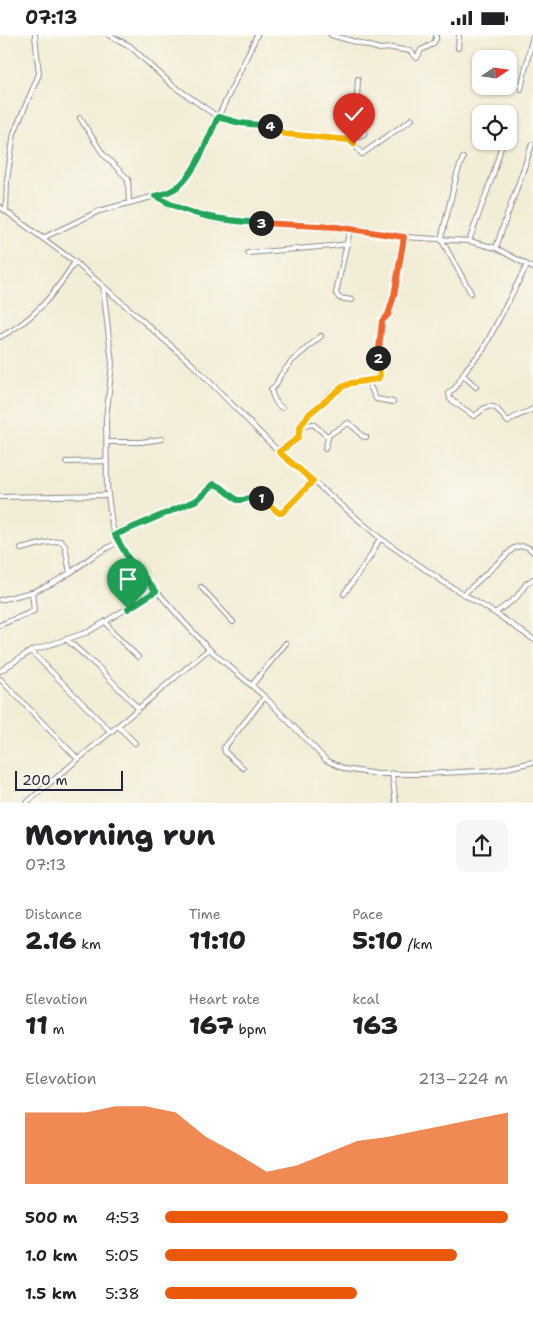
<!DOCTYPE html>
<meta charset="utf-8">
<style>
:root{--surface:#fff;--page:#f6f6f6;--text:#202124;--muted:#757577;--accent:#ea580c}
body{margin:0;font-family:"Shantell Sans",sans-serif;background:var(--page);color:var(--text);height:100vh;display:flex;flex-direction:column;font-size:19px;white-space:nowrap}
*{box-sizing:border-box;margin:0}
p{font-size:16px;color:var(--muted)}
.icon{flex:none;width:28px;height:28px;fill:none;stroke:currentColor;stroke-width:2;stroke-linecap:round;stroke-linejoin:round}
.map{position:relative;height:768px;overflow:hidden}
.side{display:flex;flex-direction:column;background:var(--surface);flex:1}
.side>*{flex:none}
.needle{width:32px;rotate:77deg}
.fabs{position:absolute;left:472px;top:15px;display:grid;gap:10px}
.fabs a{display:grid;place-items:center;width:45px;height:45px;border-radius:10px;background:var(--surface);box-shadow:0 1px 4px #0004;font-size:25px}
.scale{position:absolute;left:15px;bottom:12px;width:108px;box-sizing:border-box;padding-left:5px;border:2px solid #22223b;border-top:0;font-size:14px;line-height:18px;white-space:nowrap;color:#22223b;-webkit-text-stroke:4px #fbf7ec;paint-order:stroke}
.pin{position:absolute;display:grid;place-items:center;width:42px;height:42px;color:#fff;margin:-51px -21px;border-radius:50% 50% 50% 0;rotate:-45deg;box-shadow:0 0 5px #0007}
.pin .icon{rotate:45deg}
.km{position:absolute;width:25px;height:25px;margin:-12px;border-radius:50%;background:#222;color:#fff;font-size:14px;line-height:25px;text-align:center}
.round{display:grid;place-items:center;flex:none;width:52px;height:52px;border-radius:10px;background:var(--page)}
.headline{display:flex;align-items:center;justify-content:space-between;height:85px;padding:0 25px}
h1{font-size:28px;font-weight:800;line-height:38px}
.stats{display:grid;grid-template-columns:repeat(3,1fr);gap:8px;height:85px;padding:5px 25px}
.stats div{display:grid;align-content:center}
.stats b{font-size:25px;font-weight:800}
.stats small{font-size:14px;font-weight:400}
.stats p{font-size:14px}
.chart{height:140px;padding:10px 25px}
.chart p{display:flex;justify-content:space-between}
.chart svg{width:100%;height:90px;margin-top:5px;fill:var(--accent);opacity:.7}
ul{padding:0 25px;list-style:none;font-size:16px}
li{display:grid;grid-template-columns:80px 60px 1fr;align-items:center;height:38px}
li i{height:12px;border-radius:6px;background:var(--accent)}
.status{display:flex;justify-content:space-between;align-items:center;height:35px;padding:0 25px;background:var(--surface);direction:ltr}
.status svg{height:14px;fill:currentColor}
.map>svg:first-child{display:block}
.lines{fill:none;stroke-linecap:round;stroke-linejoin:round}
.minor-casing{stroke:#8a8888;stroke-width:6}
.minor{stroke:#fff;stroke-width:4}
.split-1-casing{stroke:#fff;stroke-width:10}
.split-2-casing{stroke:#fff;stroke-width:10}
.split-3-casing{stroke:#fff;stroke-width:10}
.split-4-casing{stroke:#fff;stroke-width:10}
.split-5-casing{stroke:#fff;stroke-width:10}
.split-1{stroke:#22a559;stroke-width:6}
.split-2{stroke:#f5b400;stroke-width:6}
.split-3{stroke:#f0652b;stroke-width:6}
.split-4{stroke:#22a559;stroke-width:6}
.split-5{stroke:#f5b400;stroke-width:6}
</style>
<div class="status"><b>07:13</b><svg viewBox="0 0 49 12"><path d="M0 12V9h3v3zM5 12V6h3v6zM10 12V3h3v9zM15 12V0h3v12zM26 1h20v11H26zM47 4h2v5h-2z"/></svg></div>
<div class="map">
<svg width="533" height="769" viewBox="0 0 533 769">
<rect width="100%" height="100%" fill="#fbf7ec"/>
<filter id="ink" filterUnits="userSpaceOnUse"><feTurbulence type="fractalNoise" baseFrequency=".02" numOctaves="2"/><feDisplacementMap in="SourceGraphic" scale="10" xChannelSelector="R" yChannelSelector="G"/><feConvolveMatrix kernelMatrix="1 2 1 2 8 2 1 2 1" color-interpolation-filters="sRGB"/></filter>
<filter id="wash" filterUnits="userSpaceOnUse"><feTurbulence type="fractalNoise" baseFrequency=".0096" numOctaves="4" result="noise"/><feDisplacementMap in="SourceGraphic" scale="20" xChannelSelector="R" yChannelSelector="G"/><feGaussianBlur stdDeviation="1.12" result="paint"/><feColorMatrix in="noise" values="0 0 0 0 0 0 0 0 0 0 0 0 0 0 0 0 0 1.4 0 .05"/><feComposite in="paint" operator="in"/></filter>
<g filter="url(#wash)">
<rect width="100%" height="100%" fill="#f2edd6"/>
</g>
<g filter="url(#ink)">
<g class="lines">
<defs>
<path id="minor" d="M109,0L130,11L172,50L218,82L241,88L273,91L285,99L296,101L349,105L364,99L365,92L357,62L358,44
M331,0L380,14L392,13L410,16L417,23L421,15L433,9L436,4V0
M458,13L459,0
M521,54L533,0
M80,83L103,119L128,144L129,168
M509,90L514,77
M349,105L354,109L362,119L412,84
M463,123L457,139L441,204L471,258
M155,161C173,172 194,180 215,185L337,192L404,202L469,206L496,213L533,233
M0,172L75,227L103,251L193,330L279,417L380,503L445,548L495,578L533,604
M6,176L7,145L14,98L39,39L35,0
M350,194L336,258L339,263L352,265
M43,203L99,176L159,160L172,156L180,150L188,140L201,118L257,0
M469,206L493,140L503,106
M496,213C507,178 521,144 532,109
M248,218L332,211L348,209
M103,251L112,329L106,384L107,452L112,490L118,507L128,523L183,586L209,614L265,662L326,725L345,734L377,739H424L498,735L533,727
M0,302C34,285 55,258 75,227
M463,340L456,352L449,358L450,364L474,381C478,379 481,375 485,373C497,367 501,381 508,387C515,380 525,379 533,374
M370,346V351L376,364L393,367
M476,352L463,340L467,333L483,315L527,230
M282,373C275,369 273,362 271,354L276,350L280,341L292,326L321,301
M300,392L313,389L327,401L348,388L355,393L362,401L366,402
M106,407H141L162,404
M325,414L329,400
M279,417L298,403C299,399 298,395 300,391C308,378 335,352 350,348C359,346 371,348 380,342C380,324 377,306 382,288C383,283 387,283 389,279C397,263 400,221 404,202
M66,427L107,426
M0,462L108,460
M115,500L197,465L214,449L221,452L237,465L258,461L279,478H282L313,446
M21,514L45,508L61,506L65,511L70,538
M201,552L233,587
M344,559L370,522L380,503
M464,559L514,513C522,510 528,510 533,517
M0,565L32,557L51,549L70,538L93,521L118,507
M495,578L516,563L526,549L533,544
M106,587L113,598L138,622
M0,590L34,576L32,557
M66,604L99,633L138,673
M31,616L111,697
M0,636L31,616L88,597L156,556
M0,644L77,723
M252,650L286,608
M118,691L135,708
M243,733L225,717L224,713L265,662
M392,738L396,769
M25,769L209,614"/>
</defs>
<use href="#minor" class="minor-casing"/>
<use href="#minor" class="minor"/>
</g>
</g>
<g class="lines" filter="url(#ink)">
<defs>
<path id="split-1" d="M128,574L156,556L128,523L115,500L197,465L214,449L221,452L237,465H243L255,461L261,463"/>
<path id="split-2" d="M261,463L279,478H282L313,446L279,417L298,403L300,392L309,379L342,352L351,348L378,344L380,340L378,323"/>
<path id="split-3" d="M261,188L337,192L404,202L394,261L388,280L382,286L378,323"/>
<path id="split-4" d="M261,188C219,185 192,182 155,161C164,159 173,156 180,150C197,135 208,103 218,82L240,88L270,91"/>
<path id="split-5" d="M270,91L285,99L349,105L354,109"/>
</defs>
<use href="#split-1" class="split-1-casing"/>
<use href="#split-2" class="split-2-casing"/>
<use href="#split-3" class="split-3-casing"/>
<use href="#split-4" class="split-4-casing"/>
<use href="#split-5" class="split-5-casing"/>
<use href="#split-1" class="split-1"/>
<use href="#split-2" class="split-2"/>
<use href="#split-3" class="split-3"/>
<use href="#split-4" class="split-4"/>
<use href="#split-5" class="split-5"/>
</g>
</svg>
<div class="fabs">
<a><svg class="needle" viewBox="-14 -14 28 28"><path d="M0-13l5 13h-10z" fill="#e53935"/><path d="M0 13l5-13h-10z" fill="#757577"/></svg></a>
<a><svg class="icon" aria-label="locate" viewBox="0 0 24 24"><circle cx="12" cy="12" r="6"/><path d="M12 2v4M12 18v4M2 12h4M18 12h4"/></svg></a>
</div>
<div class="scale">200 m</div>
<div class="pin" style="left:128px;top:574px;background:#1e9e55"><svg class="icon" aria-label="arrive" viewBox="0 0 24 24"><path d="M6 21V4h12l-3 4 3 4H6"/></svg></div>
<div class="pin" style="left:354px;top:109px;background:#d93025"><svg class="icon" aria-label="check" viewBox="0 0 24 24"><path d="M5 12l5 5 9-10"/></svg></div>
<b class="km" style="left:261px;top:463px">1</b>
<b class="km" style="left:378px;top:323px">2</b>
<b class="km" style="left:261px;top:188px">3</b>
<b class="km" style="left:270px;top:91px">4</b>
</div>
<section class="side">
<div class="headline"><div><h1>Morning run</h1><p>07:13</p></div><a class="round"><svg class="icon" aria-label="share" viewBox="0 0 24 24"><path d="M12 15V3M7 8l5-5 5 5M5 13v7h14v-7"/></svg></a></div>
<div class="stats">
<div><p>Distance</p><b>2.16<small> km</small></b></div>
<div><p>Time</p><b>11:10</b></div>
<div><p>Pace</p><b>5:10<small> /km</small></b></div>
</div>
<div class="stats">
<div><p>Elevation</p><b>11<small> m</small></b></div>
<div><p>Heart rate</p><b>167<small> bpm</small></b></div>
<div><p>kcal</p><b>163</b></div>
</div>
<div class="chart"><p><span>Elevation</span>213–224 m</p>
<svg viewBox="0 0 160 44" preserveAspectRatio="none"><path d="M0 44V9L10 9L20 9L30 6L40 6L50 9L60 21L70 29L80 38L90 35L100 29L110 23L120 21L130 18L140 15L150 12L160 9V44z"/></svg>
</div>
<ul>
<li><b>500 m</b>4:53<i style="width:100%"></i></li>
<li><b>1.0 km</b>5:05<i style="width:85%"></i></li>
<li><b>1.5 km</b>5:38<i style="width:56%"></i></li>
</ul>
</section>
